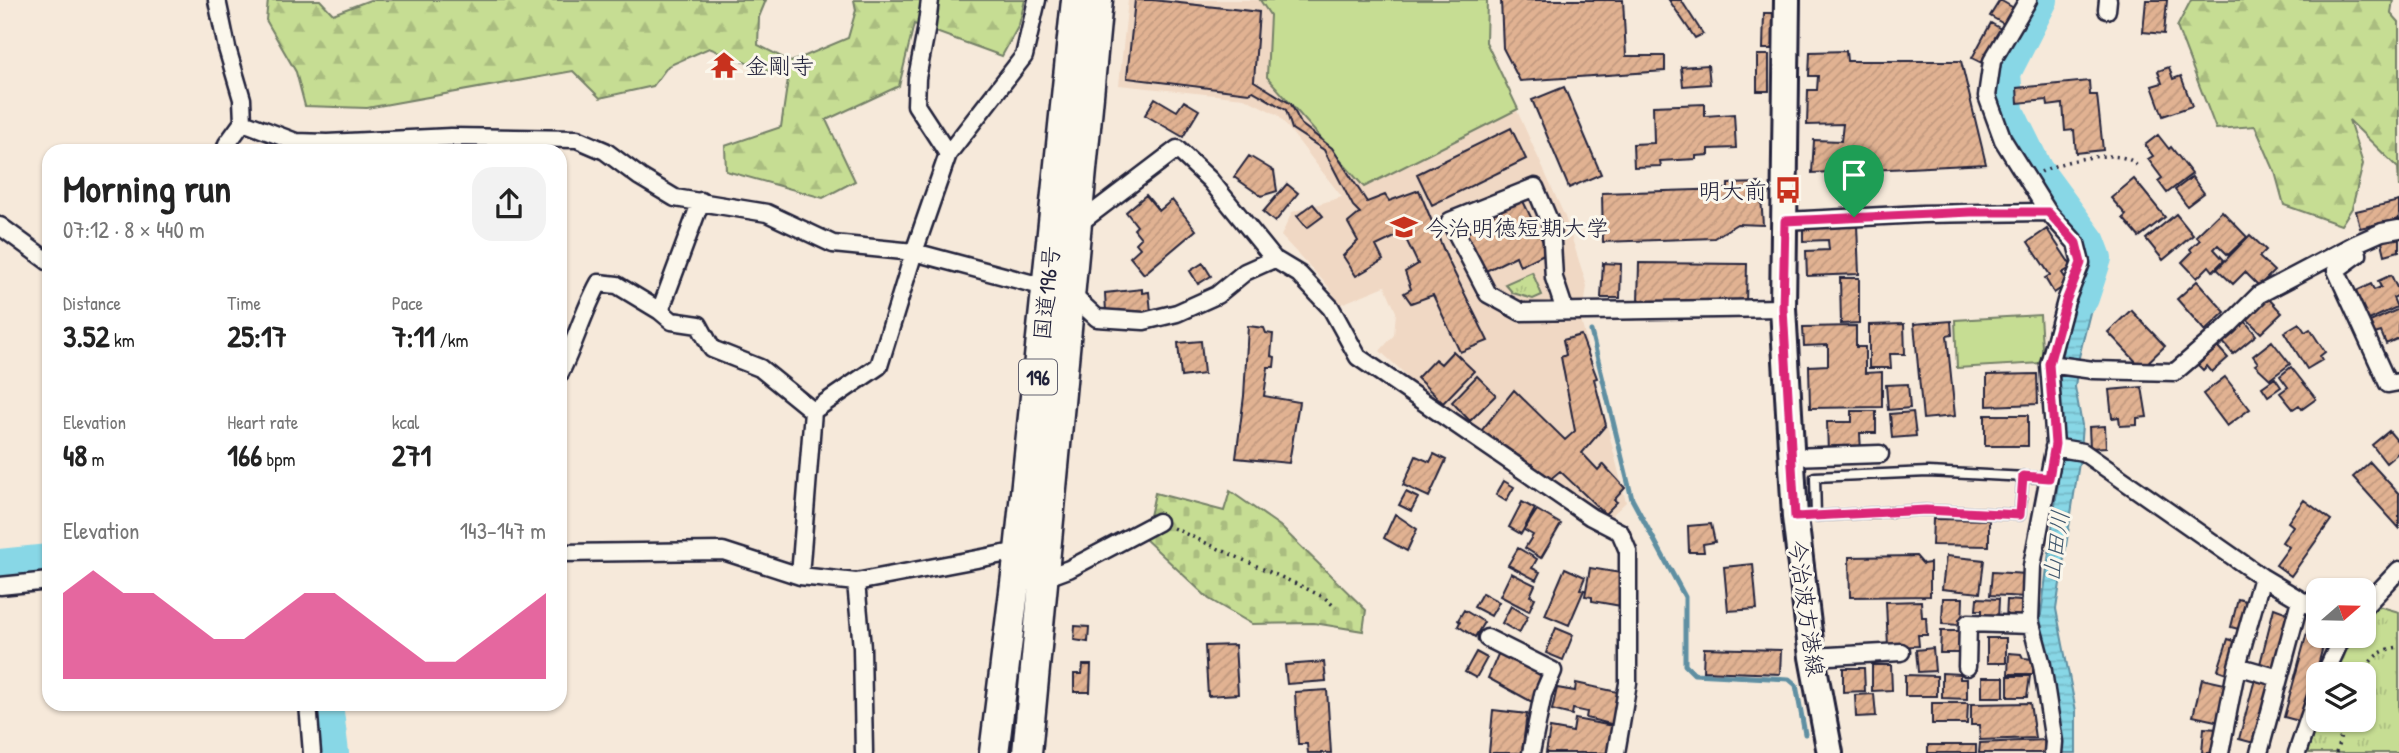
<!DOCTYPE html>
<meta charset="utf-8">
<style>
:root{--surface:#fff;--page:#f2f2f2;--text:#222;--muted:#767676;--accent:#db2777}
body{margin:0;font-family:"Patrick Hand","Klee One",sans-serif;background:var(--page);color:var(--text);height:100vh;display:flex;flex-direction:column;font-size:26px;white-space:nowrap}
*{box-sizing:border-box;margin:0}
p{font-size:23px;color:var(--muted)}
.icon{flex:none;width:38px;height:38px;fill:none;stroke:currentColor;stroke-width:2;stroke-linecap:round;stroke-linejoin:round}
.map{position:relative;flex:1;overflow:hidden}
.side{position:absolute;left:42px;top:144px;width:525px;height:567px;display:flex;flex-direction:column;background:var(--surface);border-radius:21px;box-shadow:0 2px 5px #0004}
.side>*{flex:none}
.needle{width:46px;rotate:70deg}
.tools{position:absolute;left:2306px;top:578px;display:grid;gap:14px}
.tools a{display:grid;place-items:center;width:70px;height:70px;border-radius:14px;background:var(--surface);box-shadow:0 2px 5px #0004;font-size:35px}
.pin{position:absolute;display:grid;place-items:center;width:60px;height:60px;color:#fff;margin:-72px -30px;border-radius:50% 50% 50% 0;rotate:-45deg;box-shadow:0 0 7px #0007}
.pin .icon{rotate:45deg}
.round{display:grid;place-items:center;flex:none;width:74px;height:74px;border-radius:21px;background:var(--page)}
.summary{display:flex;align-items:center;justify-content:space-between;height:119px;padding:0 21px}
h1{font-size:38px;font-weight:700;line-height:52px}
.metrics{display:grid;grid-template-columns:repeat(3,1fr);gap:10px;height:119px;padding:7px 21px}
.metrics div{display:grid;align-content:center}
.metrics b{font-size:30px;font-weight:700}
.metrics small{font-size:19px;font-weight:400}
.metrics p{font-size:19px}
.chart{height:196px;padding:14px 21px}
.chart p{display:flex;justify-content:space-between}
.chart svg{width:100%;height:126px;margin-top:7px;fill:var(--accent);opacity:.7}
.map>svg:first-child{display:block}
.built{fill:#f0d8c4}
.grass{fill:url(#grass-tufts);stroke:#748067;stroke-width:2}
.forest{fill:url(#forest-firs);stroke:#748067;stroke-width:2}
.cemetery{fill:url(#cemetery-stones);stroke:#748067;stroke-width:2}
.pitch{fill:#c6dd93;stroke:#748067;stroke-width:2}
.water{fill:url(#water-rules);stroke:#5f8fa2;stroke-width:2}
.lines{fill:none;stroke-linecap:round;stroke-linejoin:round}
.stream{stroke:#5f8fa2;stroke-width:5}
.river{stroke:#88d7e6;stroke-width:32}
.building{fill:url(#building-hatch);stroke:#22223b;stroke-width:2}
.lane-casing{stroke:#22223b;stroke-width:13}
.street-casing{stroke:#22223b;stroke-width:21}
.primary-casing{stroke:#22223b;stroke-width:30}
.highway-casing{stroke:#22223b;stroke-width:33}
.path{stroke:#22223b;stroke-width:3.5;stroke-dasharray:2 5;stroke-linecap:butt}
.lane{stroke:#fbf7ec;stroke-width:8}
.street{stroke:#fbf7ec;stroke-width:16}
.primary{stroke:#fbf7ec;stroke-width:24}
.highway{stroke:#fbf7ec;stroke-width:28}
.route-casing{stroke:#fff;stroke-width:14}
.route{stroke:#db2777;stroke-width:9}
.labels{text-anchor:middle;dominant-baseline:central;stroke-width:6;stroke-linejoin:round;paint-order:stroke}
.shield{fill:#fbf7ec;stroke:#636270;stroke-width:2}
.shield-label{font-size:21px;font-weight:bold;fill:#22223b}
.poi-label{font-size:23px;fill:#22223b;stroke:#fbf7ec;text-anchor:start}
.street-label{font-size:23px;fill:#22223b;stroke:#fbf7ec}
.water-label{font-size:24px;font-style:italic;fill:#41586e;stroke:#fbf7ec}
</style>
<div class="map">
<svg width="2399" height="753" viewBox="0 0 2399 753">
<defs>
<pattern id="grass-tufts" width="24" height="20" patternUnits="userSpaceOnUse" patternTransform="scale(1.75)"><rect width="24" height="20" fill="#c6dd93"/><path d="M3 7l-1-3M5 7V3M7 7l1-3M15 17l-1-3M17 17v-4M19 17l1-3" fill="none" stroke="#aabd80"/></pattern>
<pattern id="forest-firs" width="22" height="20" patternUnits="userSpaceOnUse" patternTransform="scale(1.75)"><rect width="22" height="20" fill="#c6dd93"/><path d="M5 1l3.5 6h-7zM16 11l3.5 6h-7z" fill="#aabd80"/></pattern>
<pattern id="cemetery-stones" width="16" height="16" patternUnits="userSpaceOnUse" patternTransform="scale(1.75)"><rect width="16" height="16" fill="#c6dd93"/><path d="M2 7V4a2 2 0 0 1 4 0v3zM10 15v-3a2 2 0 0 1 4 0v3z" fill="#aabd80"/></pattern>
<pattern id="water-rules" width="6" height="5" patternUnits="userSpaceOnUse" patternTransform="scale(1.75)"><rect width="6" height="5" fill="#88d7e6"/><path d="M0 2.5h6" fill="none" stroke="#75b8c6"/></pattern>
<pattern id="building-hatch" width="6" height="6" patternUnits="userSpaceOnUse" patternTransform="scale(1.75)"><rect width="6" height="6" fill="#e1b292"/><path d="M-1 1l2-2M0 6l6-6M5 7l2-2" fill="none" stroke="#c1997f"/></pattern>
</defs>
<rect width="100%" height="100%" fill="#f6e9da"/>
<filter id="ink" filterUnits="userSpaceOnUse"><feTurbulence type="fractalNoise" baseFrequency=".0143" numOctaves="2"/><feDisplacementMap in="SourceGraphic" scale="14" xChannelSelector="R" yChannelSelector="G"/><feConvolveMatrix kernelMatrix="1 2 1 2 8 2 1 2 1" color-interpolation-filters="sRGB"/></filter>
<g filter="url(#ink)">
<path class="built" d="M1128,0H1487L1486,42L1565,217L1587,286L1582,324L1626,502L1607,520L1412,386L1403,372L1380,351L1394,335L1396,312L1385,286L1339,305L1328,286L1281,236L1292,212L1342,197L1278,115L1244,98L1119,85Z"/>
<path class="grass" d="M1532,272L1542,295L1533,299L1513,293L1505,284Z
M2371,604L2399,612V753H2307L2319,715V719H2364V674H2334L2351,635H2364V615Z"/>
<path class="forest" d="M268,0H320L333,14L370,0H766L759,17L758,45L791,62L848,38L856,10L854,0H1025L1019,25L1002,56L914,24L899,86L826,120L855,181L823,198L726,171L725,146L781,127L788,79L709,48L668,66L653,86L600,98L573,71L367,108L305,106L296,72L266,20Z
M2191,0H2393L2391,13L2399,22V187L2398,168L2349,120L2363,164L2352,208L2341,225L2284,205L2275,172L2255,126L2216,129L2177,27Z"/>
<path class="cemetery" d="M1230,491L1280,526L1366,610L1363,631L1314,623L1252,624L1209,599L1145,539L1155,493L1224,511Z"/>
<path class="pitch" d="M1260,0H1487L1486,42L1518,109L1364,187L1267,77L1270,15Z
M2040,315L2043,363L1957,368L1955,320Z"/>
<path class="water" d="M2089,255L2103,260L2079,357L2075,387L2082,425L2079,463L2056,609L2076,711V753H2060L2059,717L2040,622L2058,483L2060,377L2064,339Z"/>
<g class="lines">
<path class="stream" d="M1591,331L1632,499L1685,597V665L1694,674L1789,679L1796,685L1805,734"/>
<path class="river" d="M2042,0L2005,73L2008,111L2037,170L2090,242L2096,258L2083,298
M0,565L49,560
M327,704L333,753"/>
</g>
<path class="building" d="M1135,0H1153L1259,12L1254,81L1291,104L1301,124L1332,148L1367,202L1385,195L1389,201L1419,190L1447,258L1488,341L1460,352L1433,295L1411,303L1404,293L1411,289L1405,272L1418,264L1404,235H1399L1376,246L1383,260L1356,276L1343,256L1358,241L1348,223L1360,213L1353,206L1324,150L1292,129L1286,110L1253,91L1249,93L1127,78Z
M1501,0H1623L1626,56H1665V71L1520,81L1503,48Z
M1669,0H1681L1703,34L1695,38Z
M2000,0L2019,11L2009,27L1990,16Z
M2146,0H2167L2164,34L2143,32Z
M1764,13H1780L1779,49H1763Z
M1991,23L2006,32L1988,66L1972,58Z
M1846,51L1847,61H1961L1986,164L1812,173L1814,140L1841,141L1843,124L1807,125L1808,90H1817L1818,76H1809L1810,52Z
M1757,55H1769V91H1757Z
M1708,65L1710,84L1683,86L1681,67Z
M2169,67L2173,79L2181,76L2192,106L2163,116L2152,86L2162,83L2158,71Z
M2089,81L2090,95H2097L2103,150L2076,153L2074,130L2065,131L2063,104L2048,106L2047,100L2018,103L2017,88Z
M1564,87L1601,174L1569,188L1532,100Z
M1155,98L1177,111L1184,101L1199,110L1183,137L1145,115Z
M1705,104V116L1734,114L1736,148L1709,149V155L1696,156V159L1660,161L1661,166L1634,167L1633,144L1654,143L1653,106Z
M1511,128L1526,159L1432,205L1417,174Z
M2158,135L2169,149L2171,147L2192,174L2167,193L2158,181L2162,178L2148,159L2153,156L2145,145Z
M1249,156L1274,171L1277,191L1261,196L1234,177Z
M2192,177L2204,193L2187,206L2175,190Z
M2134,179L2165,217L2139,237L2123,218L2126,215L2111,198Z
M1760,183L1763,225L1737,224L1714,238L1603,242L1602,193L1728,189V184Z
M1287,184L1298,193L1275,222L1263,212Z
M1146,195L1159,211L1172,200L1196,230L1144,274L1130,257L1140,248L1136,243L1141,238L1134,229L1137,226L1126,212Z
M1522,199L1548,252L1520,266L1516,256L1482,273L1463,235L1474,229L1472,225Z
M2399,201V219L2360,228L2356,211Z
M1313,204L1323,216L1307,228L1297,216Z
M2222,211L2247,237L2228,255L2218,245L2214,249L2224,260L2213,271L2209,266L2197,278L2182,262L2192,252L2190,249L2200,240L2196,236Z
M2176,214L2193,235L2163,260L2146,239Z
M1857,225L1859,274L1807,276L1806,251L1829,250L1828,240L1803,241V226Z
M2047,229L2072,267L2062,273L2069,283L2054,293L2045,278L2050,275L2028,242Z
M2250,235L2266,250L2259,257L2274,271L2259,286L2245,272L2233,284L2217,269Z
M2399,235V251L2385,255L2381,238Z
M1203,263L1211,276L1198,284L1190,271Z
M1603,263L1621,264L1620,298H1601Z
M1639,263L1747,264L1746,304L1638,303Z
M2391,275L2399,292V295L2393,298L2397,307L2367,321L2354,292L2371,284L2374,290L2381,287L2378,281Z
M1840,278H1859V323L1841,324Z
M2197,281L2225,312L2205,331L2177,299Z
M1142,289V293L1149,292L1151,312L1115,316L1106,312L1105,293Z
M2268,298L2282,313L2261,333L2246,318Z
M2399,309V338L2386,344L2381,332L2375,334L2370,322Z
M2131,310L2165,346L2142,368L2108,332Z
M1951,321L1952,335L1947,336L1955,416L1923,419L1914,324Z
M2245,321L2256,335L2233,354L2222,341Z
M2299,323L2305,332L2310,329L2325,352L2320,356L2322,360L2307,369L2284,332Z
M1904,324L1905,354H1890L1891,368H1869V325Z
M1248,326L1264,328L1266,333L1273,334L1271,356L1275,357L1274,367H1268L1264,396L1299,402L1289,463L1236,458L1244,396Z
M1856,326V347H1865V373L1882,372V407L1810,408L1809,366L1828,365V345L1804,346L1803,327Z
M1581,335L1597,378L1594,379L1606,425L1582,453L1598,470L1603,464L1625,488L1614,500L1617,502L1605,514L1560,471L1548,481L1532,464L1526,469L1481,431L1514,390L1565,440L1575,431L1561,357L1566,355L1563,340Z
M1201,341L1204,374L1181,377L1178,343Z
M2272,341L2290,364L2270,379L2255,365L2258,363L2253,356Z
M2218,347L2228,358L2212,372L2207,366L2203,370L2198,365Z
M1453,351L1474,371L1443,403L1417,378L1435,359L1441,364Z
M2291,367L2316,399L2302,409L2299,405L2293,409L2280,393L2288,387L2280,376Z
M2037,374L2038,404L1987,406V375Z
M1477,376L1496,395L1470,421L1452,402Z
M2225,377L2250,409L2227,426L2203,394Z
M2275,378L2281,387L2268,396L2262,387Z
M1908,384L1910,408L1888,410L1886,385Z
M2142,387L2147,417L2137,418V425L2120,426L2119,417L2112,418L2109,390Z
M1852,411H1876V433H1860L1861,452L1828,453L1827,422H1852Z
M1913,412L1916,436L1892,438L1890,414Z
M1985,415H2028V446H1985Z
M2105,426L2106,447L2090,448L2089,427Z
M2389,431L2399,443V452L2386,463L2372,445Z
M1434,454L1446,460L1429,497L1403,485L1416,456L1430,462Z
M2370,462L2399,494V528L2353,477Z
M1504,481L1514,487L1506,501L1496,495Z
M1406,492L1418,498L1411,511L1399,505Z
M2304,500L2331,520L2291,576L2276,565L2289,547L2282,542L2293,526L2288,522Z
M1522,502L1535,509L1521,534L1509,527Z
M1537,510L1561,524L1541,558L1525,548L1533,535L1524,530Z
M1395,514L1417,529L1407,551L1384,538Z
M1933,519L1989,520V546L1932,545Z
M1711,524L1715,542L1703,544L1704,552H1689L1688,526Z
M1518,548L1537,559L1532,568L1540,572L1536,580L1508,565Z
M1916,556L1923,564L1930,563V596L1850,597L1849,557Z
M1946,556L1984,560L1980,593L1942,589Z
M1753,564L1757,609L1728,611L1724,567Z
M1565,568L1585,577L1580,589L1584,590L1569,625L1545,615Z
M1590,568L1627,574L1621,606L1592,601V597L1585,596Z
M1992,572L2027,574L2026,597L1990,595Z
M1511,573L1535,585L1530,596L1535,598L1529,611L1500,596Z
M1482,593L1499,602L1491,616L1474,607Z
M1943,598H1963L1962,625L1942,624Z
M1977,598L1999,599L1998,619H1982V610H1976Z
M2238,599L2254,603L2246,631L2231,627Z
M2007,600L2021,601V611H2025V622L2006,620Z
M1921,601L1922,617H1926L1927,635H1918L1919,646L1888,647L1886,602Z
M1511,606L1528,616L1519,633L1502,623Z
M2274,608L2293,615L2277,673L2259,668Z
M1464,610L1484,622L1475,637L1458,626L1460,622L1458,620Z
M1075,626L1089,627L1088,642L1074,640Z
M1556,628L1573,635L1563,660L1546,653Z
M2308,629L2319,632V635H2326L2303,722L2284,717Z
M1941,631H1959V653H1940Z
M1987,638H2006V663H1987Z
M2228,639L2243,644L2232,675L2218,670Z
M1235,645L1238,694L1208,696L1205,646Z
M1704,648L1781,650L1780,674L1703,671Z
M1933,648L1935,671L1918,672L1916,650Z
M1476,652L1487,658L1476,678L1465,672Z
M1499,652L1547,674L1534,703L1488,678Z
M2009,653L2021,654L2023,658L2033,659V674H2008Z
M1324,662L1326,681L1287,684L1285,665Z
M1083,665H1091L1090,692H1074V674H1082Z
M1872,665H1891L1892,690L1872,691Z
M1843,668H1864L1865,691L1843,692Z
M1942,673L1960,674V679H1967V699L1942,698Z
M1905,675L1937,676V696H1905Z
M2008,676H2030L2027,697H2008Z
M1982,677H2004V697H1982Z
M2202,679L2229,685L2220,722L2193,716Z
M2255,679L2274,684L2258,744L2239,739Z
M1576,683L1622,693L1615,725L1586,718L1587,712L1573,709L1572,715L1552,710L1557,688L1575,691Z
M1327,690L1331,753H1308L1307,744H1298L1295,692Z
M1874,694L1876,716L1856,717L1855,695Z
M1932,703H1968L1967,724H1932Z
M2030,703L2035,738L1980,740L1979,725H1971V704Z
M1493,710L1527,714L1522,753H1489Z
M1575,719L1618,727L1613,753H1546L1550,728L1573,732Z
M2204,728L2218,729L2217,753H2202Z
M2044,740L2045,753H1979L1980,743Z
M1928,745H1976V753H1928Z"/>
<g class="lines">
<defs>
<path id="lane" d="M2023,476L2020,515L1925,510L1816,516L1815,477L1928,472L2049,478"/>
<path id="street" d="M217,0L227,48L242,99L243,122L227,144L225,150
M2028,0L1992,61L1987,96L2003,140L2048,212L2076,243L2081,263L2066,301L2049,364L2055,445L2032,566L2030,620L2042,665L2054,742L2053,753
M2107,10L2108,0
M243,122L296,142L327,143L451,137L577,139L605,151L640,177L675,198L767,213L833,244L914,252L1071,294L1097,318L1144,321L1177,313L1217,295L1245,272L1274,259L1299,274L1331,308L1358,357L1591,517L1620,532L1628,551V683L1616,753
M948,154L1024,56L1037,0
M701,201L660,311L672,321L699,325L712,349L760,368L813,411
M1785,221L1922,214L2048,212
M1077,225L1177,149L1210,180L1274,259
M0,226L49,262
M2355,244L2358,254L2336,270L2388,384L2399,382
M1565,311L1554,278L1551,225L1535,187L1450,221L1488,294L1521,312L1783,308
M2049,364L2093,370L2175,372L2228,326L2260,294L2355,244L2382,232L2399,229
M560,373C575,343 583,312 599,283L617,285L660,311
M813,411L879,366L914,252L948,154L916,105L917,78L926,31L930,0
M2054,447L2083,452L2262,577L2319,611
M1792,457L1880,454
M560,553L723,551L800,576L856,582L862,648L864,753
M800,576L813,411
M1042,579L1069,569L1158,522
M856,582L1019,551
M0,586L49,581
M2364,607L2399,570
M1487,638L1553,671L1543,694L1531,753
M1812,657L1901,652
M2237,666L2279,678
M1967,667L1968,623L2031,625
M2325,674L2343,635
M308,704L312,753
M2220,753L2237,666L2262,577
M2259,753L2300,600
M2297,753L2319,688"/>
<path id="primary" d="M1787,0L1783,308L1795,517L1812,657L1830,753"/>
<path id="highway" d="M994,753L1019,551L1076,0
M1027,753L1098,0"/>
</defs>
<use href="#lane" class="lane-casing"/>
<use href="#street" class="street-casing"/>
<use href="#primary" class="primary-casing"/>
<use href="#highway" class="highway-casing"/>
<path class="path" d="M2041,172C2060,161 2110,150 2130,160C2133,161 2136,165 2138,167
M1173,528L1303,587L1325,598L1336,608
M2364,674C2370,657 2382,649 2399,647
M2336,753L2346,719"/>
<use href="#lane" class="lane"/>
<use href="#street" class="street"/>
<use href="#primary" class="primary"/>
<use href="#highway" class="highway"/>
</g>
</g>
<g class="lines" filter="url(#ink)">
<defs>
<path id="route" d="M1971,212H2048L2076,243L2081,263L2066,301L2049,364L2055,444L2049,478L2023,476L2020,515L1926,510L1795,517L1783,308L1785,221Z"/>
</defs>
<use href="#route" class="route-casing"/>
<use href="#route" class="route"/>
</g>
<defs>
<symbol id="temple-bare" viewBox="-9 -9 18 18"><path d="M0-6L5-2H3V0L6.5 2.5H4V6H1.5V3h-3V6H-4V2.5H-6.5L-3 0V-2H-5Z" fill="#c8321e" stroke="#fbf7ec" stroke-width="2.5" paint-order="stroke"/></symbol>
<symbol id="bus-bare" viewBox="-9 -9 18 18"><path d="M-5-6H5V4H4V6H2V4H-2V6H-4V4H-5ZM-3.5-4V0h7V-4ZM-3.5 1.2v1.5H-2V1.2ZM2 1.2v1.5H3.5V1.2Z" fill="#c8321e" stroke="#fbf7ec" stroke-width="2.5" paint-order="stroke"/></symbol>
<symbol id="university-bare" viewBox="-9 -9 18 18"><path d="M0-5L7-2L0 1L-7-2ZM-4 1L0 2.5L4 1V4Q0 6-4 4Z" fill="#c8321e" stroke="#fbf7ec" stroke-width="2.5" paint-order="stroke"/></symbol>
</defs>
<g fill-rule="evenodd">
<use href="#temple-bare" x="705" y="46" width="38" height="38"/>
<use href="#bus-bare" x="1769" y="171" width="38" height="38"/>
<use href="#university-bare" x="1385" y="208" width="38" height="38"/>
</g>
<g class="labels">
<rect class="shield" x="1019" y="359.5" width="38" height="35" rx="5"/>
<g class="shield-label">
<text x="1038" y="377">196</text>
</g>
<g class="poi-label">
<text x="745" y="65">金剛寺</text>
<text x="1767" y="190" text-anchor="end">明大前</text>
<text x="1425" y="227">今治明徳短期大学</text>
</g>
<g class="street-label">
<text transform="translate(1046 293) rotate(-84)">国道196号</text>
<text transform="translate(1807 608) rotate(82)">今治波方港線</text>
</g>
<g class="water-label">
<text transform="translate(2055 546) rotate(-82)">山田川</text>
</g>
</g>
</svg>
<div class="tools">
<a><svg class="needle" viewBox="-14 -14 28 28"><path d="M0-13l5 13h-10z" fill="#e53935"/><path d="M0 13l5-13h-10z" fill="#767676"/></svg></a>
<a><svg class="icon" aria-label="layers" viewBox="0 0 24 24"><path d="M12 4l9 5-9 5-9-5zM3 14l9 5 9-5"/></svg></a>
</div>
<div class="pin" style="left:1854px;top:217px;background:#1e9e55"><svg class="icon" aria-label="arrive" viewBox="0 0 24 24"><path d="M6 21V4h12l-3 4 3 4H6"/></svg></div>
<section class="side">
<div class="summary"><div><h1>Morning run</h1><p>07:12 · 8 × 440 m</p></div><a class="round"><svg class="icon" aria-label="share" viewBox="0 0 24 24"><path d="M12 15V3M7 8l5-5 5 5M5 13v7h14v-7"/></svg></a></div>
<div class="metrics">
<div><p>Distance</p><b>3.52<small> km</small></b></div>
<div><p>Time</p><b>25:17</b></div>
<div><p>Pace</p><b>7:11<small> /km</small></b></div>
</div>
<div class="metrics">
<div><p>Elevation</p><b>48<small> m</small></b></div>
<div><p>Heart rate</p><b>166<small> bpm</small></b></div>
<div><p>kcal</p><b>271</b></div>
</div>
<div class="chart"><p><span>Elevation</span>143–147 m</p>
<svg viewBox="0 0 160 44" preserveAspectRatio="none"><path d="M0 44V14L10 6L20 14L30 14L40 22L50 30L60 30L70 22L80 14L90 14L100 22L110 30L120 38L130 38L140 30L150 22L160 14V44z"/></svg>
</div>
</section>
</div>
